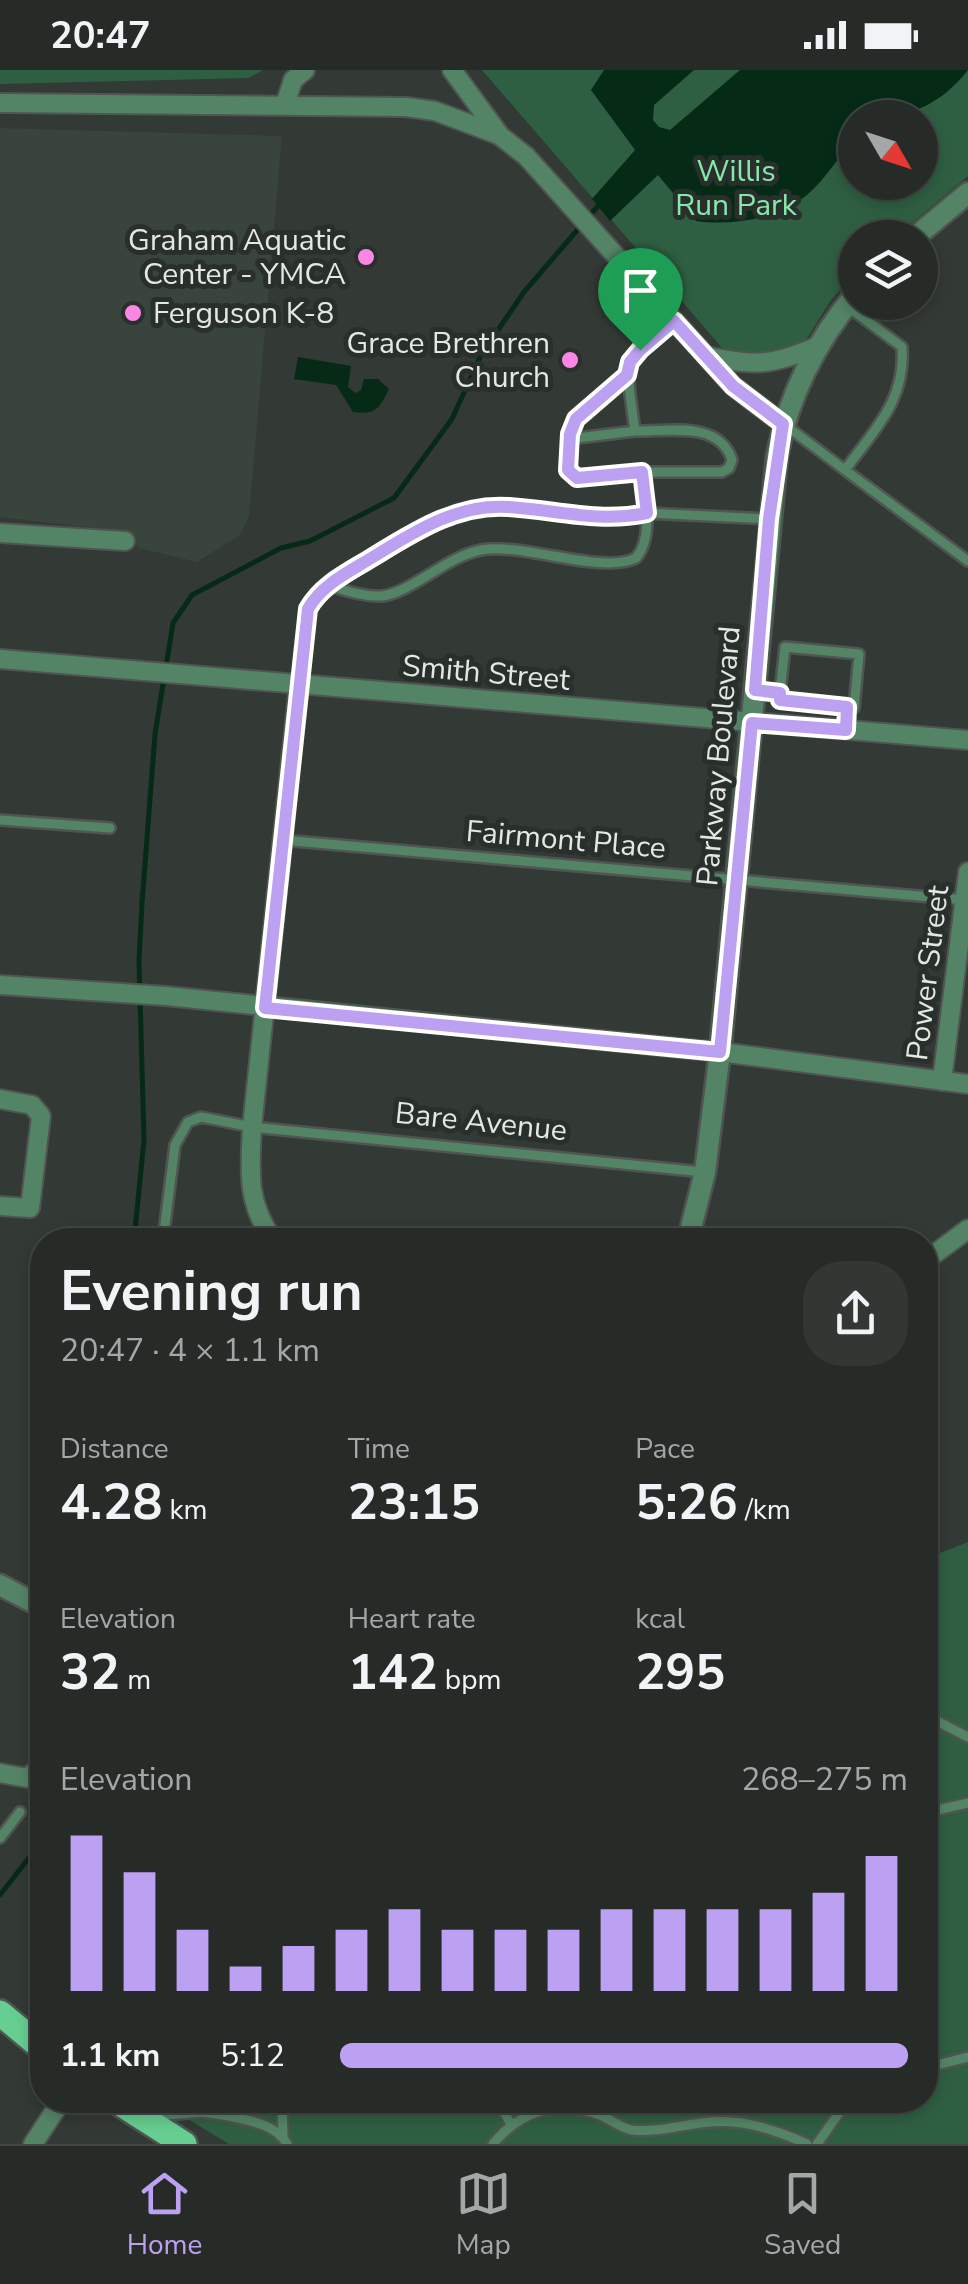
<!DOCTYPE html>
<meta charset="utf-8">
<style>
:root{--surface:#262b28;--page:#323734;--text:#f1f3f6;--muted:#a4a7a8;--line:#424745;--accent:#bca0f2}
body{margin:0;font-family:"Nunito Sans",sans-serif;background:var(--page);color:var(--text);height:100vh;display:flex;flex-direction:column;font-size:38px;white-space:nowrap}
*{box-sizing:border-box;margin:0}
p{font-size:32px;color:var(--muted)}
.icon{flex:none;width:55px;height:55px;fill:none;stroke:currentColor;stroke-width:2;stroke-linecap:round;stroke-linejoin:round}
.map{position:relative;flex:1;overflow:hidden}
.panel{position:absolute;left:30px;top:1158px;width:908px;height:885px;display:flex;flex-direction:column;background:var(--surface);border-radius:40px;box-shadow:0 5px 15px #0003,0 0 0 2px var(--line)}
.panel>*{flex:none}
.needle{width:65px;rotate:129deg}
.fabs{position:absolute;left:838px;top:30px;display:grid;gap:20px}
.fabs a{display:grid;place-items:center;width:100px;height:100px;border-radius:50%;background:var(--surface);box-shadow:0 5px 15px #0003,0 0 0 2px var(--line);font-size:50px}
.pin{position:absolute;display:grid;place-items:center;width:85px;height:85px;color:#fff;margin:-102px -42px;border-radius:50% 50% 50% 0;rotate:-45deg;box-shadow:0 0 10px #0007}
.pin .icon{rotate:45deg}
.round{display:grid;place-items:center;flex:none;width:105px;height:105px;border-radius:40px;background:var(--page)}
.headline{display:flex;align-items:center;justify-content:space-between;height:170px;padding:0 30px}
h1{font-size:55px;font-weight:700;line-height:75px}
.figures{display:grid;grid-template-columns:repeat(3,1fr);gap:15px;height:170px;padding:10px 30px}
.figures div{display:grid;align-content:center}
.figures b{font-size:50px;font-weight:700}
.figures small{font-size:28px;font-weight:400}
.figures p{font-size:28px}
.chart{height:280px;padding:20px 30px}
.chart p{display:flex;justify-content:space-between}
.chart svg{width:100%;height:180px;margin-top:10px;stroke:var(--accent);stroke-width:6}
ul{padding:0 30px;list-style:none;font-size:32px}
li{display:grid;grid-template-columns:160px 120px 1fr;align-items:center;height:75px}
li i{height:25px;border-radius:12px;background:var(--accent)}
.status{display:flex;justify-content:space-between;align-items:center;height:70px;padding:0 50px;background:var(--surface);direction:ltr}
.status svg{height:28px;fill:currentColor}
.tab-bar{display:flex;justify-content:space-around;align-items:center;height:140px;border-top:2px solid var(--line);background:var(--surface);font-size:28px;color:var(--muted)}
.tab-bar a{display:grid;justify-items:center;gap:5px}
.tab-bar .on{color:var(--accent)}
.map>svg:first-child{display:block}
.built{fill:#38443c}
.green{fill:#2f5f42;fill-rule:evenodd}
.water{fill:#052b17}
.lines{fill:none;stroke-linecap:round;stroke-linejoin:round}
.stream{stroke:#052b17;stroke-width:5}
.service-casing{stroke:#4f5551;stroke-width:14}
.minor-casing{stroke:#4f5551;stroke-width:22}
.tertiary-casing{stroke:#4f5551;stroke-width:25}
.primary-casing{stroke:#4f5551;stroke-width:30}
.service{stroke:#548466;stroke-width:9}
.minor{stroke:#548466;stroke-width:18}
.tertiary{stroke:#548466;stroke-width:20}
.primary{stroke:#66ce91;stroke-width:25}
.route-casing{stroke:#fff;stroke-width:20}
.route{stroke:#bca0f2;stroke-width:12}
.poi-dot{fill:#fc86e3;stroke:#292f2b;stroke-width:4}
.labels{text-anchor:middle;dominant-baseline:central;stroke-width:10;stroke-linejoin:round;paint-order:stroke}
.park-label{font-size:30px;fill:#86e8ac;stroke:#292f2b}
.poi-label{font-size:30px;fill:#e4e8e5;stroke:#292f2b;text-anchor:end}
.street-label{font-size:30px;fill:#e4e8e5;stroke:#292f2b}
</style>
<div class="status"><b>20:47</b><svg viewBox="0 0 49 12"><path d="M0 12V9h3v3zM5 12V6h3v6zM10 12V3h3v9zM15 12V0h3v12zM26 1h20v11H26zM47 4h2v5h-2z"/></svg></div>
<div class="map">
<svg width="968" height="2074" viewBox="0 0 968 2074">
<rect width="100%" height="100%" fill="#333935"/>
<path class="built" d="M0,58L282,66L249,446L240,465L197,492L139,478L126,462L0,447Z"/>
<path class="green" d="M0,0H263L249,8L0,14Z
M482,0H968V106L895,167L855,168V203L831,230L806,270L763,290L723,279ZM855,48H920V112H855Z
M968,1472V2074H229L156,2030H925V1489Z"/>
<path class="water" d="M604,0H694L654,35L653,50L659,57L670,60L740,0H968C936,40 905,48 855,48V70C838,86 826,109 808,124C779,149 732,156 696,151L658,105L610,151L592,129L635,80L591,20Z
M298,287L351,296L348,317L355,323L361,320L364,309H378L389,319C379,339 376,345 353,342L336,315L294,309Z"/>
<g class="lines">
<path class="stream" d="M166,597L173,553L192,525L281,478L310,471L394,428L452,349L481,285L524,222L598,136
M134,1170L144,1070L139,890L142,833L155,664L164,608
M0,1825L42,1771"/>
<defs>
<path id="service" d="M627,305C589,335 565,347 568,400L577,408L642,402
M785,355L845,400C875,359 906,330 902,277L847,236
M569,369L635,361
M845,400L968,491
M328,515C345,521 364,527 382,526C410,523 448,486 481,480C522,472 601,505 636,488C654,467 645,428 642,402H722L729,398L732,390C719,350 669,362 635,361C626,292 620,298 674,251
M299,615L307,539L316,524L416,461L451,445L477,439L508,437L591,448L620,449L647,443L769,449
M846,660L847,637L854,638L859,584L785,577L779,631L847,637
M0,750L110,758
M282,770L965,830
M163,1170L175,1075L188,1052L201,1047L252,1057L703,1102
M925,1645L968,1667
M925,1743L968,1733
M0,1768L20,1742
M42,1851L38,1857L42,1861
M925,1998L968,1987
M282,2030L283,2066
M498,2030L510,2053
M153,2046L202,2042L229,2046L249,2030
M229,2046C250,2051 276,2054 287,2074
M493,2074C520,2041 556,2030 597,2044C609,2048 620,2058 632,2060C657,2063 685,2054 710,2052C743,2049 777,2060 807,2074
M817,2074L848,2030"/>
<path id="minor" d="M452,0L499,64
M0,33L406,37L435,41L499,65L526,86L733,316L783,354
M285,35L293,10L305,0
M706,286C756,296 771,296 818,276
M0,463L125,471
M0,589L968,670
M0,915L166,926L720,982L968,1014
M942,1011L968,802
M0,1029L32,1035L41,1046L30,1138L0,1136
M273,1170C246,1132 250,1101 252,1057L299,615
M925,1191L968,1159
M0,1703L27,1708L42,1696
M33,2074L62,2030"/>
<path id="tertiary" d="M914,168L968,123
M688,1170L705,1102L720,982L777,386C788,327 816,271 855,225
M0,1515L42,1537"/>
<path id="primary" d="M0,1943L42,1978
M115,2030L184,2074"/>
</defs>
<use href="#service" class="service-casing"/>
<use href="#minor" class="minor-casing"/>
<use href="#tertiary" class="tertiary-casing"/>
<use href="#primary" class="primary-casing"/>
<use href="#service" class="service"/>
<use href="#minor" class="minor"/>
<use href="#tertiary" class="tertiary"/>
<use href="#primary" class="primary"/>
</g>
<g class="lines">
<defs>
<path id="route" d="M674,251L733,316L783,354L769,449L755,620L780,623V630L847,637L846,660L752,653L720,982L265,938L308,539C322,514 349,502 373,487C414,462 458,433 509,437C557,440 598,453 647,443L642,402L577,408L568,400L570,364L576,349L627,305L630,292L640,280Z"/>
</defs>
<use href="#route" class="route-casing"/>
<use href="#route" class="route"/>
</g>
<g class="poi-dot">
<circle cx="366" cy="187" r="10"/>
<circle cx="133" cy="243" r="10"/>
<circle cx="570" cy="290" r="10"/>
</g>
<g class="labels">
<g class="park-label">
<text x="736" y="101">Willis<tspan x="736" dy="34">Run Park</tspan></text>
</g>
<g class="poi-label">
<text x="346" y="170">Graham Aquatic<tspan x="346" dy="34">Center - YMCA</tspan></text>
<text x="153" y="243" text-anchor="start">Ferguson K-8</text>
<text x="550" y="273">Grace Brethren<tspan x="550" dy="34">Church</tspan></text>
</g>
<g class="street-label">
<text transform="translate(486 603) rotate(5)">Smith Street</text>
<text transform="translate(719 686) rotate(-85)">Parkway Boulevard</text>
<text transform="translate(566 770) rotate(5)">Fairmont Place</text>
<text transform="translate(928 903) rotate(-83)">Power Street</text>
<text transform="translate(481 1052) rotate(6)">Bare Avenue</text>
</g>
</g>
</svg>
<div class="fabs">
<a><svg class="needle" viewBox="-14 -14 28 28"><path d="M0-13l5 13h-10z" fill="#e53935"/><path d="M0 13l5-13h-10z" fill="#a4a7a8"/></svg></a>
<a><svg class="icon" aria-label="layers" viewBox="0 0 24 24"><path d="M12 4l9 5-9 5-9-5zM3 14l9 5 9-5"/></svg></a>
</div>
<div class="pin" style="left:640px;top:280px;background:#1e9e55"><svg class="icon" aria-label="arrive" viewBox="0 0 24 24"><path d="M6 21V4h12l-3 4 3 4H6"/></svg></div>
<section class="panel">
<div class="headline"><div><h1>Evening run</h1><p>20:47 · 4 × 1.1 km</p></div><a class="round"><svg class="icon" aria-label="share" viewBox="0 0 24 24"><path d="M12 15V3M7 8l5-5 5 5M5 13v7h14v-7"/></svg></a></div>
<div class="figures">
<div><p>Distance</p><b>4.28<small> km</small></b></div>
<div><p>Time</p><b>23:15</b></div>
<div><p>Pace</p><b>5:26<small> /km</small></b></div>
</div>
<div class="figures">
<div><p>Elevation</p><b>32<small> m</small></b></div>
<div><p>Heart rate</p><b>142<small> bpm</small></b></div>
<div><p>kcal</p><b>295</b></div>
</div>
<div class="chart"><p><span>Elevation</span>268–275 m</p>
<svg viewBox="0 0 160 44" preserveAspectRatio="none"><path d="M5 44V6M15 44V15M25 44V29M35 44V38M45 44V33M55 44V29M65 44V24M75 44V29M85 44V29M95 44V29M105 44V24M115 44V24M125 44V24M135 44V24M145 44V20M155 44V11"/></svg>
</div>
<ul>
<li><b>1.1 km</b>5:12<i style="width:100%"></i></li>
</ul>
</section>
</div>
<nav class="tab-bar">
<a class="on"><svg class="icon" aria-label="home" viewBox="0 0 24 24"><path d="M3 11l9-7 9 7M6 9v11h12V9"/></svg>Home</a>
<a><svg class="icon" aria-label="map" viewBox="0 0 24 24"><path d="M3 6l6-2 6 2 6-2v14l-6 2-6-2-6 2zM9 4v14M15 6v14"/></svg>Map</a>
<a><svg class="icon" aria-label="saved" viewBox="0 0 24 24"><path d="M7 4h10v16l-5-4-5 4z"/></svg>Saved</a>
</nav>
